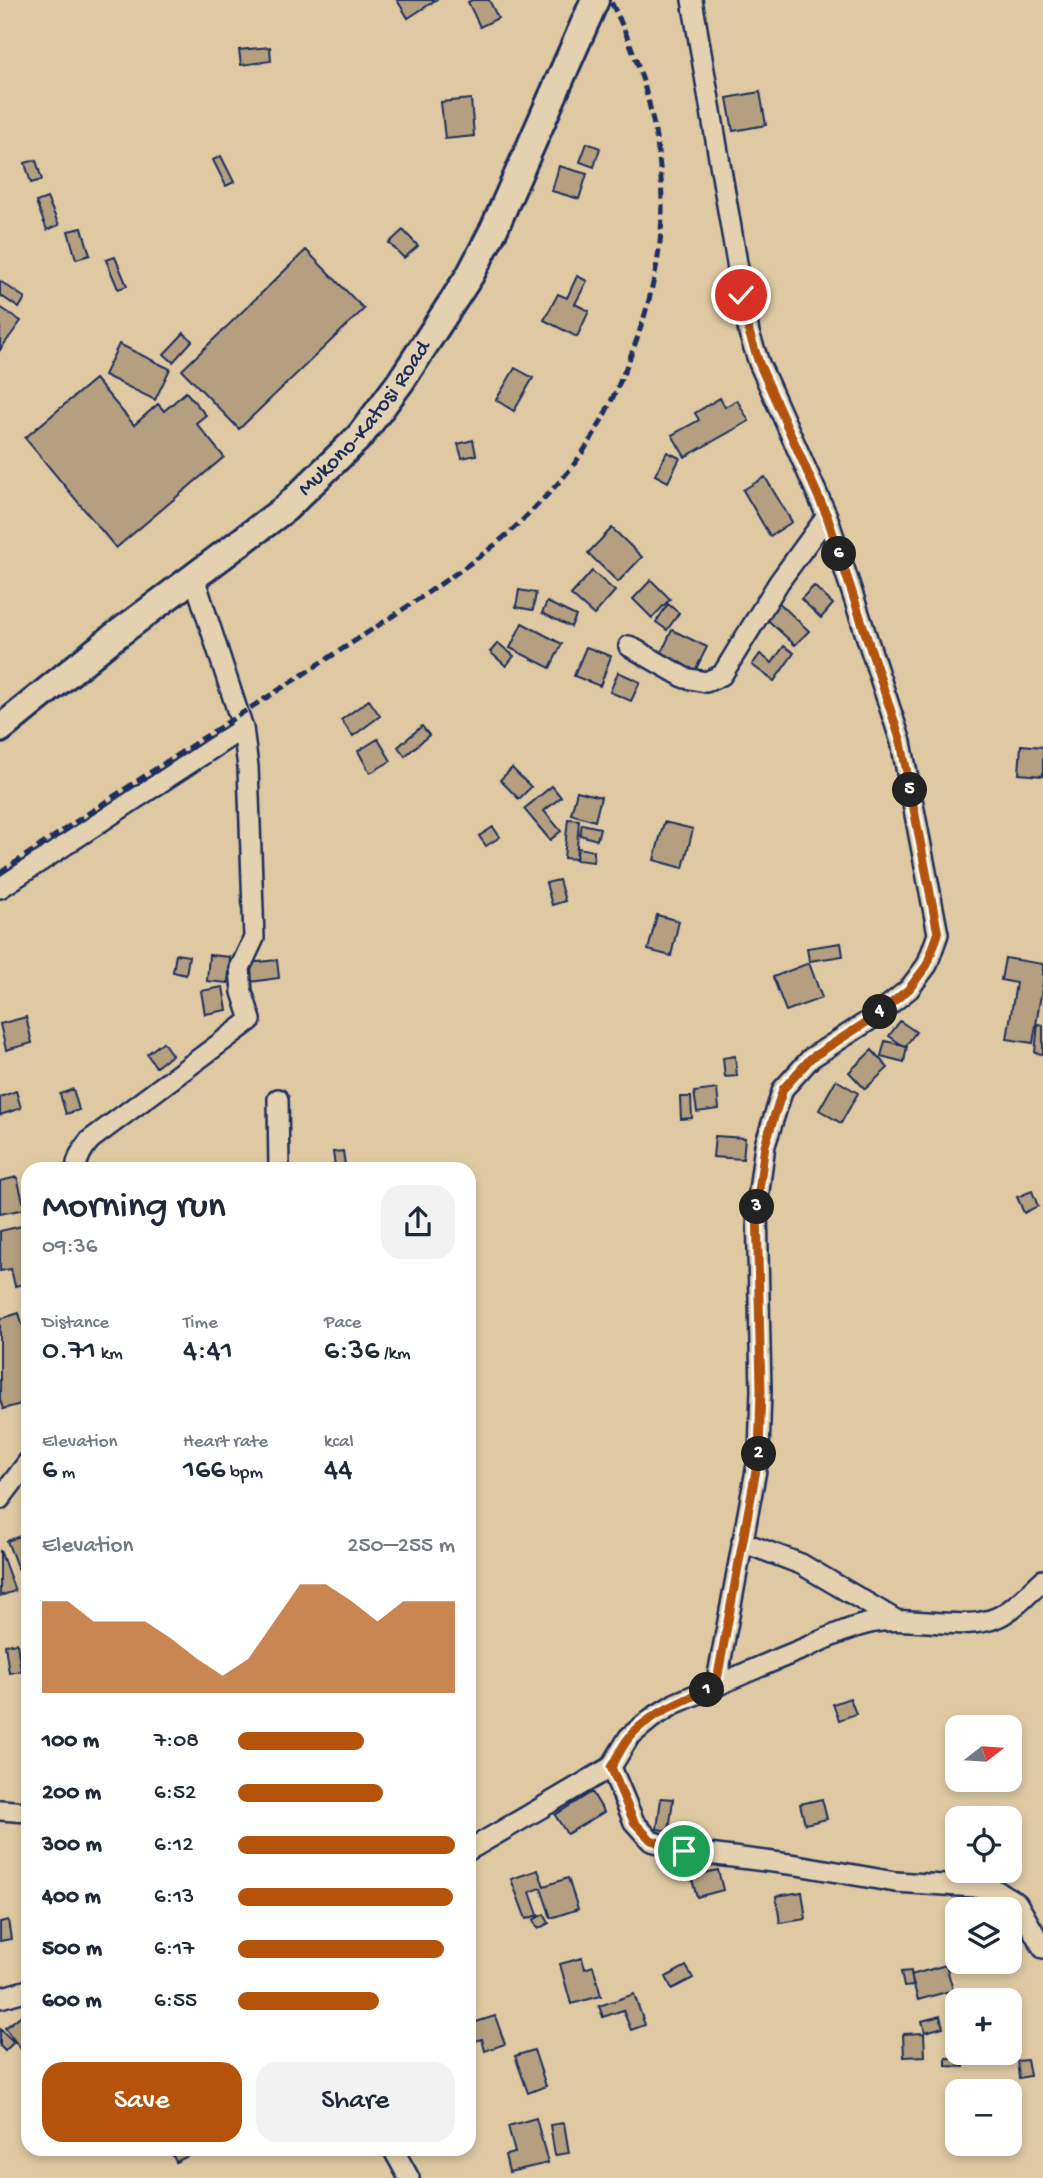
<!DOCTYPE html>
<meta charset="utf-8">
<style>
:root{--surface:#fff;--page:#f2f2f3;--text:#1f2937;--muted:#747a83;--accent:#b45309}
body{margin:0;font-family:"Gochi Hand",sans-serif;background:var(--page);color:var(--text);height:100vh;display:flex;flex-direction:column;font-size:26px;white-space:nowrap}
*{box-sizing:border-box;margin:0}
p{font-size:23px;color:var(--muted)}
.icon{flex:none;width:38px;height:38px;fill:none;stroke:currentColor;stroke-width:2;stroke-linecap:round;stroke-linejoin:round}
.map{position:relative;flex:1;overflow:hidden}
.drawer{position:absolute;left:21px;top:1162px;width:455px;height:994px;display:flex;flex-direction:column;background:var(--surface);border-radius:21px;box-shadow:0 4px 10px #0003}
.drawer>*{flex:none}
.needle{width:46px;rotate:73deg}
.controls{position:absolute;left:945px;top:1715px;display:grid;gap:14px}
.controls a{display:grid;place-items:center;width:77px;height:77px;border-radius:14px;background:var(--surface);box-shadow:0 4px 10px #0003;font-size:35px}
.pin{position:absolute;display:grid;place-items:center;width:60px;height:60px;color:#fff;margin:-30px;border:4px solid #fff;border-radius:50%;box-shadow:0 2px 7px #0007}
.km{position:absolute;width:35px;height:35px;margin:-18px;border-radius:50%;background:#222;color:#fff;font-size:19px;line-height:35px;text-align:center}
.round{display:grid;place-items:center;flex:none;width:74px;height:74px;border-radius:21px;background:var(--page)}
.headline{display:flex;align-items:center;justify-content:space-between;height:119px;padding:0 21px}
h1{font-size:38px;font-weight:600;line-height:52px}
.stats{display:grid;grid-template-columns:repeat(3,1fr);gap:10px;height:119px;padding:7px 21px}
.stats div{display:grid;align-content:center}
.stats b{font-size:30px;font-weight:600}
.stats small{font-size:19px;font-weight:400}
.stats p{font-size:19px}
.chart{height:196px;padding:14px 21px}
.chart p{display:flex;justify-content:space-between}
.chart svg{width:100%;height:126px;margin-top:7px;fill:var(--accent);opacity:.7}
.button{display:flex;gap:14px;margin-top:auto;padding:14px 21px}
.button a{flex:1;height:80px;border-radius:21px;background:var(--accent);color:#fff;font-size:28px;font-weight:600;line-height:80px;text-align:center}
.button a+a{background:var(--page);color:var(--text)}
ul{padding:0 21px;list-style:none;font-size:23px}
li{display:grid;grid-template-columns:112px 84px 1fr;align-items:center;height:52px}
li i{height:18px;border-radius:9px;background:var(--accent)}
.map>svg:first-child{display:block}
.building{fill:#b4a080;stroke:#1b2f5e;stroke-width:2}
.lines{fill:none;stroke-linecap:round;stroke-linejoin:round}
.minor-casing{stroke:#1b2f5e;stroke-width:24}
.secondary-casing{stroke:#1b2f5e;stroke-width:32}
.minor{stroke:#e4d1af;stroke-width:19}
.secondary{stroke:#e4d1af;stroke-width:26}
.rail{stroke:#1b2f5e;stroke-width:5;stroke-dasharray:10 5;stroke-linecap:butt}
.route-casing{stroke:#fff;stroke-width:14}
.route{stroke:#b45309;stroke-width:9}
.labels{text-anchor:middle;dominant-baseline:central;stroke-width:5;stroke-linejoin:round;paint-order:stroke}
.street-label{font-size:23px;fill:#1b2f5e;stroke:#e4d1af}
</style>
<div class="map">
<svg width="1043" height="2178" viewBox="0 0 1043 2178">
<rect width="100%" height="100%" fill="#dec9a3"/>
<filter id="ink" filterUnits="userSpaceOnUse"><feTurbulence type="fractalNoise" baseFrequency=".0143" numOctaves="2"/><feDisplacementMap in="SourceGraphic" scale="14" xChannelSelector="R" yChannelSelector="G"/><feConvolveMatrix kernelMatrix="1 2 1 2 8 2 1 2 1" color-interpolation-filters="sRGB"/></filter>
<g filter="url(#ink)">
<path class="building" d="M397,0H436L408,18Z
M472,0H489L498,18L480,27L468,2Z
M270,47L271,61L241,65L239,50Z
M760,92L766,125L733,131L727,98Z
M471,99L474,136L445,139L441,102Z
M587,143L600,148L594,167L580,162Z
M221,156L234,182L226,186L213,160Z
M36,160L42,180L31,183L25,163Z
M559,166L587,174L579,199L552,191Z
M47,198L59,225L47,230L36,202Z
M82,228L90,255L76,259L68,231Z
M403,230L418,246L404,258L389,243Z
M306,250L364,309L239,429L182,370Z
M115,257L127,286L118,289L106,260Z
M577,276L587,281L575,304L589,311L577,337L544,320L558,294L567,298Z
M0,281L25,298L19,308L0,295Z
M0,307L21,321L0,350Z
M184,333L192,341L173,362L164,354Z
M119,344L170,369L155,400L104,375Z
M515,368L533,378L514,411L496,400Z
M95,379L134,425L158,404L164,411L186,392L206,415L196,423L224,457L116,548L25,438Z
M720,398L725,407L737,400L749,421L685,457L672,435L699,420L695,413Z
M473,440L476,455L462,458L458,444Z
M667,452L680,458L668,482L655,475Z
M765,477L792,522L770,536L743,490Z
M612,528L642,557L618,582L588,553Z
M592,571L615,591L594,615L571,595Z
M651,580L670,599L652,618L633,599Z
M814,586L833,604L821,618L801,599Z
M519,590L536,593L533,610L516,607Z
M774,598L809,631L795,645L760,613Z
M547,602L576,616L571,627L542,613Z
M668,604L679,613L667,630L656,622Z
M522,623L562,644L550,668L510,648Z
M672,630L707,647L693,675L659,658Z
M498,643L514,656L506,666L490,652Z
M784,646L794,653L774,681L752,665L760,654L772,663Z
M586,647L611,656L600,686L574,676Z
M618,672L640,682L631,701L610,692Z
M369,700L380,716L353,736L341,720Z
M422,726L429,735L405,756L398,747Z
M378,739L391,761L370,773L358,751Z
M1021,745L1043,747V776L1019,774Z
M512,768L531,787L519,799L500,780Z
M552,786L561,797L544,811L561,831L550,840L524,809Z
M577,791L601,797L595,821L571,814Z
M568,819L579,820L576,859L564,858Z
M664,822L693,829L683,868L654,860Z
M582,824L600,828L597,840L580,835Z
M493,827L500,837L486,846L479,836Z
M578,848L594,851L593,862L576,860Z
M559,880L565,901L552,905L546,883Z
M657,915L679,921L671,956L648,950Z
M841,943L843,956L809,961L807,948Z
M176,954L189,956L186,975L173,972Z
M209,955L230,957L228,983L207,981Z
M1005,958L1043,964V982L1033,1043L1007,1039L1016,983L1001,980Z
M277,960L279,978L250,982L248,963Z
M809,963L822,998L786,1011L773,977Z
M223,987L227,1010L205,1014L201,991Z
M26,1017L32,1043L6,1050L0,1024Z
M900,1021L916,1032L905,1047L889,1036Z
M1038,1024L1043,1025V1054L1035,1053Z
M885,1041L907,1046L904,1062L881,1056Z
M163,1042L172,1055L156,1067L147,1054Z
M872,1050L888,1068L865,1089L849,1072Z
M735,1056L737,1076L725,1077L723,1058Z
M836,1080L858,1093L841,1123L819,1110Z
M73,1089L79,1110L66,1114L60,1094Z
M717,1089L719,1109L697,1112L694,1092Z
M16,1091L21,1108L0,1115V1097Z
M680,1097H691L692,1118L681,1119Z
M715,1136L745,1138L743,1159L713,1157Z
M343,1151L345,1165L335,1167L333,1152Z
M17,1177L25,1209L0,1214V1181Z
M1032,1191L1038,1206L1024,1213L1017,1197Z
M26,1225L28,1235V1283L15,1286L11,1269L0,1271V1231Z
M19,1313L28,1343V1402L3,1409L0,1399V1319Z
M28,1533V1565L18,1569L7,1541Z
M0,1550L15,1591L0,1596Z
M17,1643L21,1671L9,1673L5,1645Z
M850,1698L856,1714L839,1720L833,1704Z
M592,1792L604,1812L567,1834L555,1815Z
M661,1798L673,1799L669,1831L657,1829Z
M822,1799L827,1819L805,1824L800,1804Z
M538,1870L544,1886L568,1878L578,1909L551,1918L541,1888L530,1892L538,1915L526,1919L511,1879Z
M718,1870L723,1890L697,1897L691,1876Z
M802,1892L806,1919L780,1923L776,1896Z
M544,1914L549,1923L538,1929L533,1920Z
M8,1920L11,1939L0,1941V1922Z
M582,1958L585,1969L593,1966L601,1996L571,2004L560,1964Z
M946,1965L953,1990L918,2000L911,1975Z
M686,1966L693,1978L672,1989L666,1977Z
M911,1971L913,1986L904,1987L901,1972Z
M634,1994L645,2025L631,2030L623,2010L603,2017L599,2006Z
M28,2010V2043L21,2049L5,2028Z
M495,2016L505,2044L485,2051L482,2039L475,2041L470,2024Z
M940,2016L943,2027L925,2032L922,2021Z
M0,2029L14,2042L5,2051L0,2046Z
M924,2033L925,2056L904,2057L903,2034Z
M534,2050L546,2086L528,2093L515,2056Z
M946,2058L964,2059V2067L946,2066Z
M1027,2060L1030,2076L1019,2078L1017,2061Z
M536,2118L548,2163L509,2172L505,2155L515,2153L508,2126Z
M564,2123L569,2153L555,2155L550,2125Z
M177,2149H190L192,2154L176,2162L171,2152Z"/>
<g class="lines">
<defs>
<path id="minor" d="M629,646L685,678L706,682L722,675L779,582L827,516
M0,888L243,728
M278,1099L279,1169
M76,1169C77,1157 83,1148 90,1140L251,1020L242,992L240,968L254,938L248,767L243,728L194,577
M0,1499L28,1462
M742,1542L801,1564L896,1620
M716,1686C745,1673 775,1660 805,1648C825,1639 847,1628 870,1623C908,1614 964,1633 998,1617C1015,1609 1029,1593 1043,1580
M611,1767L634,1822L651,1841L684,1851L797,1865L895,1882L992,1888L1017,1903L1043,1948
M0,1810L28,1812
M469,1850L611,1767L629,1737L652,1718L676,1703L716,1686L759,1454L761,1390L757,1206L765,1145L783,1089L811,1058L873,1018L909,989L927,965L938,934L901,742L827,516L759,363L749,333L692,0
M0,1998L28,1990
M393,2149L409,2178"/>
<g id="secondary">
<path id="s1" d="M0,729L111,639L286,508L360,436L401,381L470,275L494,229L595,0"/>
</g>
</defs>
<use href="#minor" class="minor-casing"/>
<use href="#secondary" class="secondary-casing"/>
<use href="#minor" class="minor"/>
<use href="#secondary" class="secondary"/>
<path class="rail" d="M0,873C91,811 183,750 277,691C321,663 364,635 408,606C436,587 465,568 492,547C516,528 540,503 561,480C588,450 606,414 622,377C644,326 662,265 662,208C662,137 643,63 610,0"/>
</g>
</g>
<g class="lines" filter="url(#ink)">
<defs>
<path id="route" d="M684,1851L651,1840L634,1822L611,1767C617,1758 621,1748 628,1739C645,1715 690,1698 716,1686L759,1454L761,1390L757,1206L765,1145L783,1089L811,1058L873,1018L909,989L927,965L938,934L901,742L827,516L759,363L749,332L741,295"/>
</defs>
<use href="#route" class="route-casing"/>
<use href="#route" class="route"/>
</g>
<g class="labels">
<g class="street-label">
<text stroke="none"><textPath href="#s1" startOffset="481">Mukono-Katosi Road</textPath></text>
</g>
</g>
</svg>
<div class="controls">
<a><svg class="needle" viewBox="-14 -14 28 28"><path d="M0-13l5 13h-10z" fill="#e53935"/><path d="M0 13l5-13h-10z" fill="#747a83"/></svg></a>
<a><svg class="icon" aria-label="locate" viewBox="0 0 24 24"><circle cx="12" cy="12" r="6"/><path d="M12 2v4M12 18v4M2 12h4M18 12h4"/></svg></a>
<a><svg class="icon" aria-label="layers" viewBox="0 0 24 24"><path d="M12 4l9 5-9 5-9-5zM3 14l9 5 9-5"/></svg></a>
<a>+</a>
<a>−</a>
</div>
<div class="pin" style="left:684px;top:1851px;background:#1e9e55"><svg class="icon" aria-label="arrive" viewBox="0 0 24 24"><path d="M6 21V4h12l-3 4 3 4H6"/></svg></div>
<div class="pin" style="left:741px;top:295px;background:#d93025"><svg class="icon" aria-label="check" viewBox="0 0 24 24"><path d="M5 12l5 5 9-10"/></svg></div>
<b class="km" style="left:707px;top:1690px">1</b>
<b class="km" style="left:759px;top:1454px">2</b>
<b class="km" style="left:757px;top:1207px">3</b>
<b class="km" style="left:880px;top:1012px">4</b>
<b class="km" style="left:910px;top:790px">5</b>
<b class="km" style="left:839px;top:554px">6</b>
<section class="drawer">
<div class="headline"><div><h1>Morning run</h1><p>09:36</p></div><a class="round"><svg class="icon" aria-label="share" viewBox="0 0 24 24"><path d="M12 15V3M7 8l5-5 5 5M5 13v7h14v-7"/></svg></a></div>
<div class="stats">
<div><p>Distance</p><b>0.71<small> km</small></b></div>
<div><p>Time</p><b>4:41</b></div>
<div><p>Pace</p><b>6:36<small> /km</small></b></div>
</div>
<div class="stats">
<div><p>Elevation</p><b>6<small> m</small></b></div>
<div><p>Heart rate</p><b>166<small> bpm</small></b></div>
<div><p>kcal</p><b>44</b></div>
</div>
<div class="chart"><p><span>Elevation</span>250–255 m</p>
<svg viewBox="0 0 160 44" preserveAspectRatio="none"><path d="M0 44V12L10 12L20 19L30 19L40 19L50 25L60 32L70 38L80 32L90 19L100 6L110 6L120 12L130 19L140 12L150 12L160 12V44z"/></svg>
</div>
<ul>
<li><b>100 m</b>7:08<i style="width:58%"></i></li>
<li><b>200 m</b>6:52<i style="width:67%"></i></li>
<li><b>300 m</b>6:12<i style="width:100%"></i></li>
<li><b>400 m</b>6:13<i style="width:99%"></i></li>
<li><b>500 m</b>6:17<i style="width:95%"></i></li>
<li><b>600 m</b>6:55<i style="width:65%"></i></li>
</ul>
<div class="button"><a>Save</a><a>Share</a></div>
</section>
</div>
